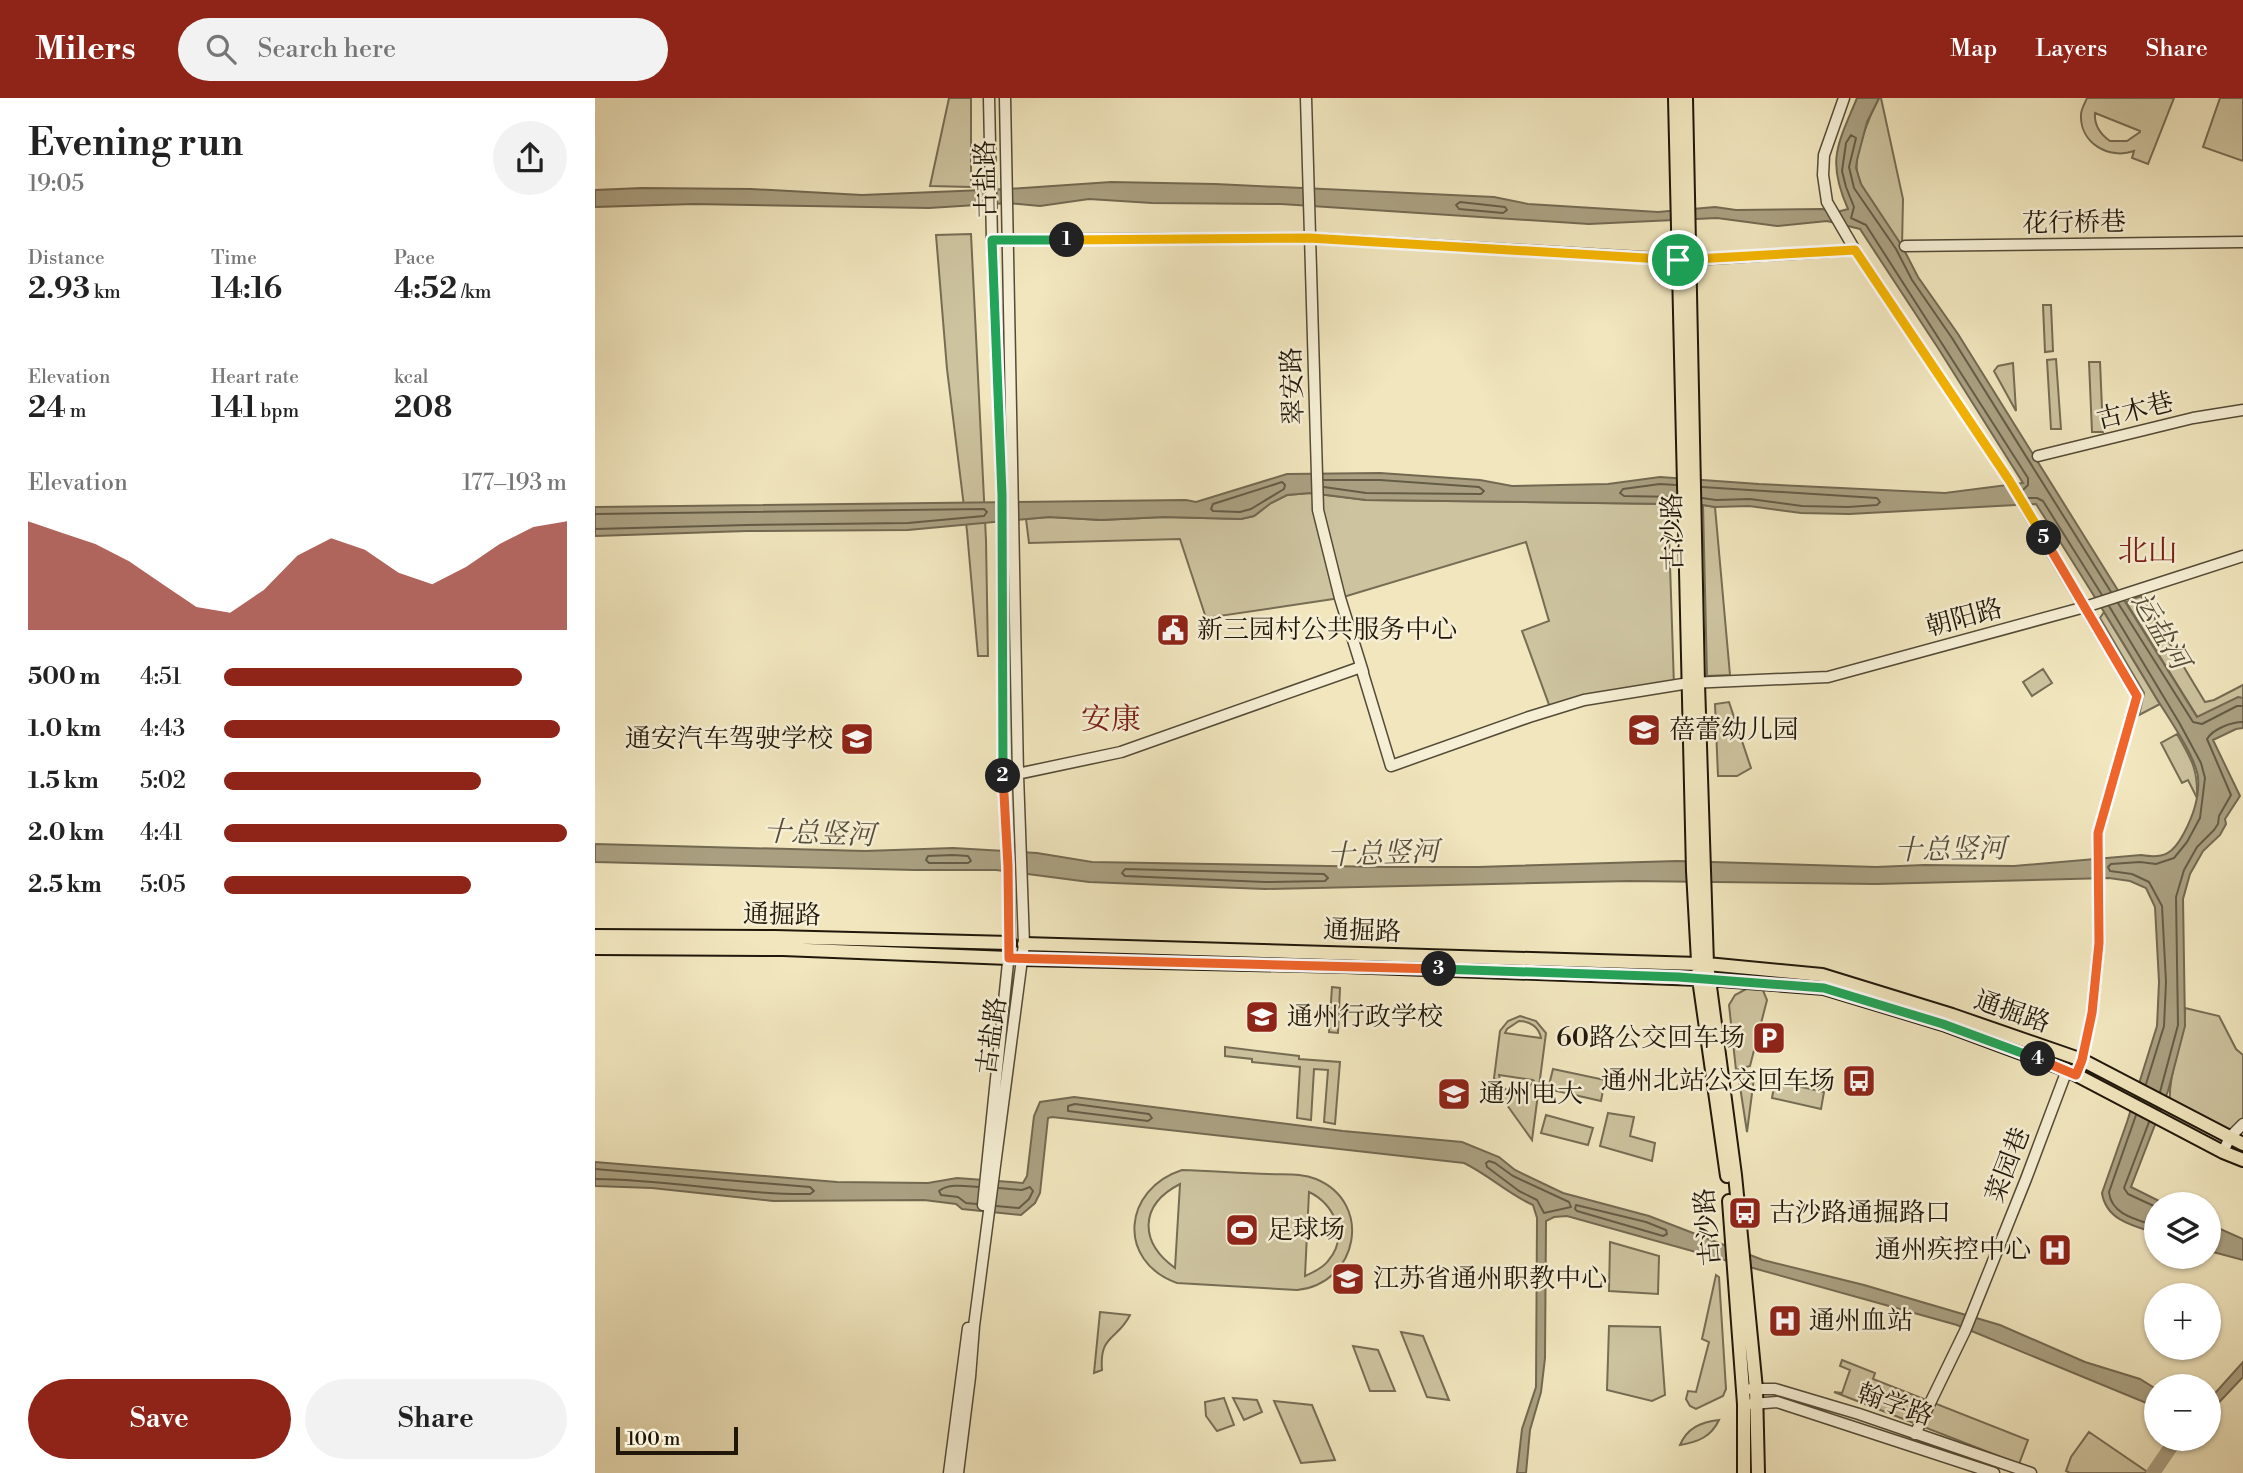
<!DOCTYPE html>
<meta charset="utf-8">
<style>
:root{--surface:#fff;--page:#f2f2f2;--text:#222;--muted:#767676;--accent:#8f2418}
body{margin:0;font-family:"Libre Bodoni","Noto Serif SC",serif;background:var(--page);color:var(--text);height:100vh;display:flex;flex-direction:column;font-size:26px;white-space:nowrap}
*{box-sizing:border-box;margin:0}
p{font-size:23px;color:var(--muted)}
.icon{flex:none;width:38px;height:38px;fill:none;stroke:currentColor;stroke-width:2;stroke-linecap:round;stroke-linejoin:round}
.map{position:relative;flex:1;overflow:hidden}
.side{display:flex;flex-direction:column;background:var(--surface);width:595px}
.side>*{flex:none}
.buttons{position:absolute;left:1549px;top:1094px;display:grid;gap:14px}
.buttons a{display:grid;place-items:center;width:77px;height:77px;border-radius:50%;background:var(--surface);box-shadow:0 2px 5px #0004;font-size:35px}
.scale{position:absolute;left:21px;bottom:18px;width:122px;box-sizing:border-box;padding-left:7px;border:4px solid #20170a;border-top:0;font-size:19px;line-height:24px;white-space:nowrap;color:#20170a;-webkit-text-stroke:5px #f6efd5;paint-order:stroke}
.pin{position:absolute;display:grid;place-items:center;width:60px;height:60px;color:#fff;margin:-30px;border:4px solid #fff;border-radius:50%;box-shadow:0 2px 7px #0007}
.km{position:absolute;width:35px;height:35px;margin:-18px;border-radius:50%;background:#222;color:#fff;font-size:19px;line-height:35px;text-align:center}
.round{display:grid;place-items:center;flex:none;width:74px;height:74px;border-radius:37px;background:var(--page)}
.overview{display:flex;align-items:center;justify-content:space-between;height:119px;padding:0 28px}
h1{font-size:38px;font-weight:600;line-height:52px}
.stats{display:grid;grid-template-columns:repeat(3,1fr);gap:10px;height:119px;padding:7px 28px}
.stats div{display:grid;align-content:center}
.stats b{font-size:30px;font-weight:600}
.stats small{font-size:19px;font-weight:400}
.stats p{font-size:19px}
.chart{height:196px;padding:14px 28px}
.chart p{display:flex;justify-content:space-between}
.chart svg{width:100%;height:126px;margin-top:7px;fill:var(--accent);opacity:.7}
.primary-button{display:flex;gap:14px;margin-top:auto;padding:14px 28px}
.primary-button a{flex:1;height:80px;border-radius:42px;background:var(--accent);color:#fff;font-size:28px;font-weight:600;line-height:80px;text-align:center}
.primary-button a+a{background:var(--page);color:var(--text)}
ul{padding:0 28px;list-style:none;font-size:23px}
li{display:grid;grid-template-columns:112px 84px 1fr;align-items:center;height:52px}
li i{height:18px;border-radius:9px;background:var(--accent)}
header{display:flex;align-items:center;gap:42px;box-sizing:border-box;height:98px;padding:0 35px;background:var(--accent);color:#fff}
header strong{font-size:33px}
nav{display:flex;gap:38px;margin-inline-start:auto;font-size:24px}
.search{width:490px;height:63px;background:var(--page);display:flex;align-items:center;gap:18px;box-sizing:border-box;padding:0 24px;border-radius:38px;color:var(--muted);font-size:26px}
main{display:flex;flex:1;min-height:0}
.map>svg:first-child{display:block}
.green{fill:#cdc39f;stroke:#766d54;stroke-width:2;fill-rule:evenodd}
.water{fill:#aaa081;stroke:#736951;stroke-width:2}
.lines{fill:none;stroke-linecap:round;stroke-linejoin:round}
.shore{stroke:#655c46;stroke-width:2}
.river{stroke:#aaa081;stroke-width:14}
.minor-casing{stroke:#544b37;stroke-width:13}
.major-casing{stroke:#20170a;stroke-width:16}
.minor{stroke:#f6efd5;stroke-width:10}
.major{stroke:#f1e6be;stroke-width:12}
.split-1-casing{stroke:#fff;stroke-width:14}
.split-2-casing{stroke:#fff;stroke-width:14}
.split-3-casing{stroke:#fff;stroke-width:14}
.split-4-casing{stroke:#fff;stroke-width:14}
.split-5-casing{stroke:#fff;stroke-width:14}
.split-6-casing{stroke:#fff;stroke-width:14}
.split-1{stroke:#f5b400;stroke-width:9}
.split-2{stroke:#22a559;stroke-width:9}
.split-3{stroke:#f0652b;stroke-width:9}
.split-4{stroke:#22a559;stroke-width:9}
.split-5{stroke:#f0652b;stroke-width:9}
.split-6{stroke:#f5b400;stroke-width:9}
.labels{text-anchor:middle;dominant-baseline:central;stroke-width:5;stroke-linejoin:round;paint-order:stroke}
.street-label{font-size:26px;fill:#20170a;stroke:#f6efd5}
.poi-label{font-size:26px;fill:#20170a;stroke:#f6efd5;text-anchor:start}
.water-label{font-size:28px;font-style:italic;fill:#574e3a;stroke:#f6efd5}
.quarter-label{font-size:30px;fill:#7a1f14;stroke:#f6efd5}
</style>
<header>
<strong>Milers</strong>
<div class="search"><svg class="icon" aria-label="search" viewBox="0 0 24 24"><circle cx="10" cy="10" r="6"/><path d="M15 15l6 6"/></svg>Search here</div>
<nav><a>Map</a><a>Layers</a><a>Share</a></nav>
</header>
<main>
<section class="side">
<div class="overview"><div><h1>Evening run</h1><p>19:05</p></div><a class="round"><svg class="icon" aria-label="share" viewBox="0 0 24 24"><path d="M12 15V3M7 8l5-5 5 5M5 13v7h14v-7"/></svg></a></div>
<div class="stats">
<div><p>Distance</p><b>2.93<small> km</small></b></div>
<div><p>Time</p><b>14:16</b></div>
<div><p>Pace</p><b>4:52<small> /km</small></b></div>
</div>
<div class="stats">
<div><p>Elevation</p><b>24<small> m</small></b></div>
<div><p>Heart rate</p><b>141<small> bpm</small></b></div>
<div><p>kcal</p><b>208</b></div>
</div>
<div class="chart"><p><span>Elevation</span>177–193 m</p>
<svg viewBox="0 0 160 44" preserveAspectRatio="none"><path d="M0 44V6L10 10L20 14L30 20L40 28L50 36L60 38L70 30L80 18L90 12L100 16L110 24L120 28L130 22L140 14L150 8L160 6V44z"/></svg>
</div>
<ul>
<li><b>500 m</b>4:51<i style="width:87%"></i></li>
<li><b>1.0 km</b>4:43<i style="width:98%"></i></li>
<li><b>1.5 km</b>5:02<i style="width:75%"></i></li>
<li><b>2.0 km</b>4:41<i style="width:100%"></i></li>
<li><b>2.5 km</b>5:05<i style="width:72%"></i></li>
</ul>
<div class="primary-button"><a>Save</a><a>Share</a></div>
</section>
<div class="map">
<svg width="1648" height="1375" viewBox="0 0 1648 1375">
<rect width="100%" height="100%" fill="#f1e6be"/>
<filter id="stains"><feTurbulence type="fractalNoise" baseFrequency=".00286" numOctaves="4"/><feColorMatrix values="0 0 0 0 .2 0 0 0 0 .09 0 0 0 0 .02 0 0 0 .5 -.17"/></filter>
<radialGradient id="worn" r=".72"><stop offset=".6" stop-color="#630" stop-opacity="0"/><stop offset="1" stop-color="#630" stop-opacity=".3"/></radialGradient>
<path class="green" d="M354,0H376V89L335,88Z
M1284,0H1286L1308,101L1307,148C1292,128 1266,98 1262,73C1259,54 1275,17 1284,0Z
M1492,0H1579L1553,66L1537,60L1539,53C1514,62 1485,45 1486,17C1486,11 1490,5 1492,0ZM1500,15L1545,33V34L1532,43H1515C1505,36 1499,27 1500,15Z
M1625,0H1648V63L1608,49Z
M376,136L391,442L393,558H383L372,433L352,271L341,137Z
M1448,207H1456L1458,253L1450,254Z
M1461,261L1466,331H1456L1452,262Z
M1494,264H1505L1508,334H1497Z
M1418,265L1421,313L1399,273L1403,268Z
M715,395L771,402L1073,406L1079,588L956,612L927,533L954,523L931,444L745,500L611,520L585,441L434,445L431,421L454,419L506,422L569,419L646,421L659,418L676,405L692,397Z
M1108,407L1120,409L1135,577L1112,578Z
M1546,498L1610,604L1619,602L1648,587V600L1603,620L1531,504Z
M1509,514L1565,606L1544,617L1549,595L1505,520Z
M1448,571L1457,585L1437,598L1428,584Z
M1134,604L1156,670L1142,678H1123L1120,606Z
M1582,636C1596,661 1603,670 1602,700L1593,682L1587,685L1566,645Z
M737,889L745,890L743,935L734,934Z
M1153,890H1167L1172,902L1155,968L1141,972L1134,907L1140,897Z
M1590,910L1624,918L1641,951L1648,957V1026L1635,1039L1575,1008C1572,975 1590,943 1590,910Z
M925,918L941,923L951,935L937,1042L902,993L904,991L899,980L905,933L913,923ZM924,923C935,923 944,929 946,940L910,935L912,931ZM904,977L938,982L939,983L931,992L920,996L907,989Z
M630,949L704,958V961L745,964L740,1026L729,1024L733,972L719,971L716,1022L702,1020L705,969L657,964V961L630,958Z
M958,971L1010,982L1006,1003L953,991Z
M1159,980L1152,1034L1144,982Z
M1180,983L1229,994L1226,1011L1177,1000Z
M1013,1015L1039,1019L1035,1038L1060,1045L1057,1063L1005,1048Z
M951,1017L998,1030L993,1047L946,1035Z
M587,1072C616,1073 644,1075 673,1076C689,1077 706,1075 721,1081C779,1105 763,1186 702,1192L582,1185C521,1163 528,1091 587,1072ZM585,1086L580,1170C544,1144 544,1107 585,1086ZM714,1094C740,1106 754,1139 733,1163C727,1171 718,1174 710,1178Z
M1015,1144L1064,1158L1063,1196L1014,1193Z
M1121,1177L1124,1179L1131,1291L1128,1298L1101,1311L1095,1308L1091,1301L1093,1293L1101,1294L1114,1244L1107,1241Z
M505,1214L535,1217C523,1242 504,1236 507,1272L499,1275Z
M1014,1228L1065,1229L1070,1297L1057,1303L1012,1292Z
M806,1234L828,1238L854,1302L832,1299Z
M758,1248L783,1252L800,1293H775Z
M1247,1262L1280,1275L1278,1281L1433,1342L1424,1366L1239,1294L1247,1295L1255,1272L1245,1268Z
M629,1300L639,1327L622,1333L611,1318L610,1304Z
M638,1300L662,1302L667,1314L649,1322Z
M679,1303L717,1307L740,1362L706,1365Z
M1124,1322C1116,1339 1103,1344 1085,1347C1092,1330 1106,1324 1124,1322Z
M1494,1334L1554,1375H1475L1471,1373L1476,1359Z"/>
<path class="water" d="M1262,0H1284L1272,24L1262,62L1261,70L1266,86L1307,148L1323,179L1363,236L1602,619L1643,599L1648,600V630L1641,631L1618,642L1645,698L1630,721L1631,726L1625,737L1608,753L1595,776L1588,801L1590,928L1573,993L1536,1089L1570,1106H1561V1135C1538,1128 1511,1122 1507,1095L1532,1024L1562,928L1564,884L1560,809L1551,790L1535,783L1514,780L1281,786L1035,783L670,791L494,784L401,772H320L0,764V746L270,753L358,750L442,755L497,764L791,769H883L1082,763L1281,769L1329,767L1419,768L1546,757C1569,761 1578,756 1589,735C1598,718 1605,700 1603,679C1600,657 1572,618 1560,598C1522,534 1482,470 1441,406L1254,416L1206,415L1154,408L1120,409L1108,407L1073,406L771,402L715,395L692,397L676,405L659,418L646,421L569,419L506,422L454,419L313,432L152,433L0,438V409L591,402L601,404L692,376L785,375L885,382L917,388L1013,386L1065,379L1164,386L1350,395L1428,385L1343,250L1265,131L1232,123L1182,128L1122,120L994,126L686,106L557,105L494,101L445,108L413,105L334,110L99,106L0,109V92L47,90L156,91L267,97L413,91L516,84L620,86L899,99L933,106L1063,114L1120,109L1141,112L1227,111L1242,114L1253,111C1231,62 1243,46 1262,0Z
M479,999L748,1033L867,1044L904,1059L920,1072L968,1095L1054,1118L1168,1162L1269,1187L1405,1227L1490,1264L1545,1281L1561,1291V1309L1362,1227L972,1118L959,1119L951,1123L950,1260L946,1294L935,1332L931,1375H922L927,1331L941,1289L942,1120L938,1107C913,1096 894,1077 869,1065L457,1019L453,1020L445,1095L440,1105L426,1117L367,1111L361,1106L329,1102L178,1103L57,1090L0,1088V1064L242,1084L333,1085L362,1080L428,1085L432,1078L439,1018L445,1004Z
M1614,1126L1648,1141V1162L1614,1153Z
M1648,1264V1279L1614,1315V1302Z"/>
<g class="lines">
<path class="shore" d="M865,104L910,109L912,112L908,115L864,111L861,107Z
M729,382H785L884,389L889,393L886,396L771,395L729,389
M687,384L690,387L689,391L656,411L645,414L618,413L616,411L618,406Z
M1081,387L1065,386L1028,391L1025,395L1029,398L1081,399
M1107,389L1282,400L1285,404L1282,407L1253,409L1207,408L1155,401L1121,402L1107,400
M1428,392L1433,387V380L1271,127L1256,120L1259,109L1251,89L1247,73L1251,45L1256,37L1261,40L1254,69L1259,90L1301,151L1317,182L1357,240L1516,494
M1432,400H1442L1448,403L1507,497
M0,416L389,411L392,414L389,418L313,425L152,427L0,431
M1523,505L1598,624L1607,626L1642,608H1648
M1514,508L1585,626L1606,665L1610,680L1605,720L1592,744L1579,760L1561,766L1545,764L1516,766L1513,769L1515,773L1537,776L1554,784L1567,808L1571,884L1569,928L1551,986
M358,757L373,758L376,763L373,765H334L331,762L333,758Z
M530,771L729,776L733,780L730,783L670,784L530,778L527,775Z
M1565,994L1583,927L1581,799L1589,772L1602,749L1619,732L1623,726L1624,718L1636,697L1612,641C1618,631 1636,624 1648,624
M480,1006L554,1016L557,1020L553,1023L473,1013V1008Z
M1541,1017L1514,1094C1516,1117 1543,1122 1561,1128
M1554,1024L1529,1090L1533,1096L1561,1109
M894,1063L900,1065L918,1078L974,1104L976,1109L949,1115L942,1102L924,1093L892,1069L891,1065Z
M0,1071L215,1089L219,1093L215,1096C143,1097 72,1081 0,1081
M382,1106L371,1105L363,1099L346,1097L344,1093C354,1085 370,1088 383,1089
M981,1107L1051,1124L1071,1132L1072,1136L1068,1138L982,1113L980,1111Z
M401,1108L424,1110L434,1101L438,1093L435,1089L427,1092L404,1090"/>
<path class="river" d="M1558,1375L1582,1340"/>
<defs>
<path id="minor" d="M711,0L723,412L745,500L768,574
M1249,0L1229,57L1228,77L1232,104L1260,152L1414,382L1542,598L1503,735L1504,845L1497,915L1487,962L1481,977
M397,142L714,140L1096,162L1260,152
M1310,148L1648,144
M1443,358L1598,320L1648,312
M766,569L796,668L934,619L989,602L1094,585L1233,579L1490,509L1648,458
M408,679L526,654L766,569
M1628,1054L1635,1039L1648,1026
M388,1107L415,845L413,768L408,679L407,397L397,142L394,0
M1156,1291H1180L1264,1316L1436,1375
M1157,1306L1182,1304L1399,1375
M1320,1336L1370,1233L1431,1081L1472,972
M354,1375L373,1230
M363,1375L375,1279L379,1228L429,846L423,677L410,0"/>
<path id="major" d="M1080,0L1098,773L1104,881L1132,1078
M1091,0L1103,585L1112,866L1140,1077L1161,1291L1163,1375
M0,838L180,839L415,845
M429,846L1103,866
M0,850L188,851L414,860
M428,861L750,868L1104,881
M1112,866L1227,877L1357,917L1487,962L1648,1046
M1113,881L1229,890L1348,926L1472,972L1628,1054L1648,1062
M1134,1103L1149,1306V1375"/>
</defs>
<use href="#minor" class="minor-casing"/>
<use href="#major" class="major-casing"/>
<use href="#minor" class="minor"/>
<use href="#major" class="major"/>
</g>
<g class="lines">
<defs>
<path id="split-1" d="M472,142L714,140L1083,162"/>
<path id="split-2" d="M408,678L407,397L397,142H472"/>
<path id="split-3" d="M408,678L413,768L414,860L844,871"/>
<path id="split-4" d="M844,871L1083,879L1229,890L1348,926L1443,961"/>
<path id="split-5" d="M1443,961L1481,977L1487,962L1497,915L1504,845L1503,735L1542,598L1449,440"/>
<path id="split-6" d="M1083,162L1260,152L1414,382L1449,440"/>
</defs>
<use href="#split-1" class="split-1-casing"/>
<use href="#split-2" class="split-2-casing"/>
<use href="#split-3" class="split-3-casing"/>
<use href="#split-4" class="split-4-casing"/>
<use href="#split-5" class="split-5-casing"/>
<use href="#split-6" class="split-6-casing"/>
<use href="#split-1" class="split-1"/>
<use href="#split-2" class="split-2"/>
<use href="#split-3" class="split-3"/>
<use href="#split-4" class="split-4"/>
<use href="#split-5" class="split-5"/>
<use href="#split-6" class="split-6"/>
</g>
<defs>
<symbol id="civic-square" viewBox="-11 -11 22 22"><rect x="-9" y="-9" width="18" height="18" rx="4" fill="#8f2418" stroke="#f6efd5"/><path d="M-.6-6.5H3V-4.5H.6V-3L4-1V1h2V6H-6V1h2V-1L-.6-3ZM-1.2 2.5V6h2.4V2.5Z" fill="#fff"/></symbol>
<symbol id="school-square" viewBox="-11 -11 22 22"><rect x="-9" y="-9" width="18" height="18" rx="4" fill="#8f2418" stroke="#f6efd5"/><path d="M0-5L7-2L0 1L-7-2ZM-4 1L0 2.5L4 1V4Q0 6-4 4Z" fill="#fff"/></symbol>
<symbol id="parking-square" viewBox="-11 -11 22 22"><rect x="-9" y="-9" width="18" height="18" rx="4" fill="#8f2418" stroke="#f6efd5"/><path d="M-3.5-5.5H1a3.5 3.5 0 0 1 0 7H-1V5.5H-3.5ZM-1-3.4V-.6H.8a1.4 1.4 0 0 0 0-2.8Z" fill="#fff"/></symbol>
<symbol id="bus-square" viewBox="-11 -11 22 22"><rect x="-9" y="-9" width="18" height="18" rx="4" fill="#8f2418" stroke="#f6efd5"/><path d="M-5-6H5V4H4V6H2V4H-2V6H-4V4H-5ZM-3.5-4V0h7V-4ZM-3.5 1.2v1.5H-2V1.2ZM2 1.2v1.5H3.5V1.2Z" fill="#fff"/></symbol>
<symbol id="stadium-square" viewBox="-11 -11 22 22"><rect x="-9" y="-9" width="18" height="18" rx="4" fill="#8f2418" stroke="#f6efd5"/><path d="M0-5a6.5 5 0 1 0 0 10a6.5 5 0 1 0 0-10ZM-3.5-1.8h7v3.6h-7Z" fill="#fff"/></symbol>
<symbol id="hospital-square" viewBox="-11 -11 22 22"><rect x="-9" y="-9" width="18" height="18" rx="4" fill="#8f2418" stroke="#f6efd5"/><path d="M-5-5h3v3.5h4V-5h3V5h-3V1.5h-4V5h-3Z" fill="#fff"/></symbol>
</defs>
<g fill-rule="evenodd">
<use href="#civic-square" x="559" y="513" width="38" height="38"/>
<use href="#school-square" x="1030" y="613" width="38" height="38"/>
<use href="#school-square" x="243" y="622" width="38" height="38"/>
<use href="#school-square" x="648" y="900" width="38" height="38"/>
<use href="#parking-square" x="1155" y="921" width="38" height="38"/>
<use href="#bus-square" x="1245" y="964" width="38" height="38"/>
<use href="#school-square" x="840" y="977" width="38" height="38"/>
<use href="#bus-square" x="1131" y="1096" width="38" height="38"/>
<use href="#stadium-square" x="628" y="1113" width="38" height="38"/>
<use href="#hospital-square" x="1441" y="1133" width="38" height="38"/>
<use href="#school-square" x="734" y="1162" width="38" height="38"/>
<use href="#hospital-square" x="1171" y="1204" width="38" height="38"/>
</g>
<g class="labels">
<g class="street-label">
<text transform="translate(391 81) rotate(-91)">古盐路</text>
<text transform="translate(1479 125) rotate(-1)">花行桥巷</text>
<text transform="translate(698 288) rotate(-92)">翠安路</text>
<text transform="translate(1540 313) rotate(-14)">古木巷</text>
<text transform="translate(1078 434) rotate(-91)">古沙路</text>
<text transform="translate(1369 520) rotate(-15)">朝阳路</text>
<text transform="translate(187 817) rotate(1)">通掘路</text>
<text transform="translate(767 833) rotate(2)">通掘路</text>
<text transform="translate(1417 914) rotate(19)">通掘路</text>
<text transform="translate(397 938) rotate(-82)">古盐路</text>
<text transform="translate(1413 1067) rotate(-69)">菜园巷</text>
<text transform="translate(1113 1129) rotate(-95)">古沙路</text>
<text transform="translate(1300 1307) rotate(19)">翰学路</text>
</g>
<g class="poi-label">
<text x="602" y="532">新三园村公共服务中心</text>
<text x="1074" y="632">蓓蕾幼儿园</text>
<text x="238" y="641" text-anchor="end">通安汽车驾驶学校</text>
<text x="692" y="919">通州行政学校</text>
<text x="1150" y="940" text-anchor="end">60路公交回车场</text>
<text x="1240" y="983" text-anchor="end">通州北站公交回车场</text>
<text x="884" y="996">通州电大</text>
<text x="1174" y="1115">古沙路通掘路口</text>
<text x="672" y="1132">足球场</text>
<text x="1436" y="1152" text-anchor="end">通州疾控中心</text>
<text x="778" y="1181">江苏省通州职教中心</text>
<text x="1214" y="1223">通州血站</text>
</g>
<g class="water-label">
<text transform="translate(1565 533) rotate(59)">运盐河</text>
<text transform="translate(224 736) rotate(2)">十总竖河</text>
<text transform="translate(1355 752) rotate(-1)">十总竖河</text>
<text transform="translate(788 756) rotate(-2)">十总竖河</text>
</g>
<g class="quarter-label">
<text x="1553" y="454">北山</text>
<text x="516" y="622">安康</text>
</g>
</g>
<rect width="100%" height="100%" filter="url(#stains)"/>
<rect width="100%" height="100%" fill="url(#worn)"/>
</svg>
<div class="buttons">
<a><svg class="icon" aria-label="layers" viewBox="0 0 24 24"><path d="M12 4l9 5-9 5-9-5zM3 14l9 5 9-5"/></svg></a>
<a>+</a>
<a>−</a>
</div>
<div class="scale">100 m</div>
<div class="pin" style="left:1083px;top:162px;background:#1e9e55"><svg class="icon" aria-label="arrive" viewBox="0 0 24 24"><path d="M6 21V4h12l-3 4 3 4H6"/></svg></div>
<b class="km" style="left:472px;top:142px">1</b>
<b class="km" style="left:408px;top:678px">2</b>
<b class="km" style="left:844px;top:871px">3</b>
<b class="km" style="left:1443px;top:961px">4</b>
<b class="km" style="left:1449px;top:440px">5</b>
</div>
</main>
